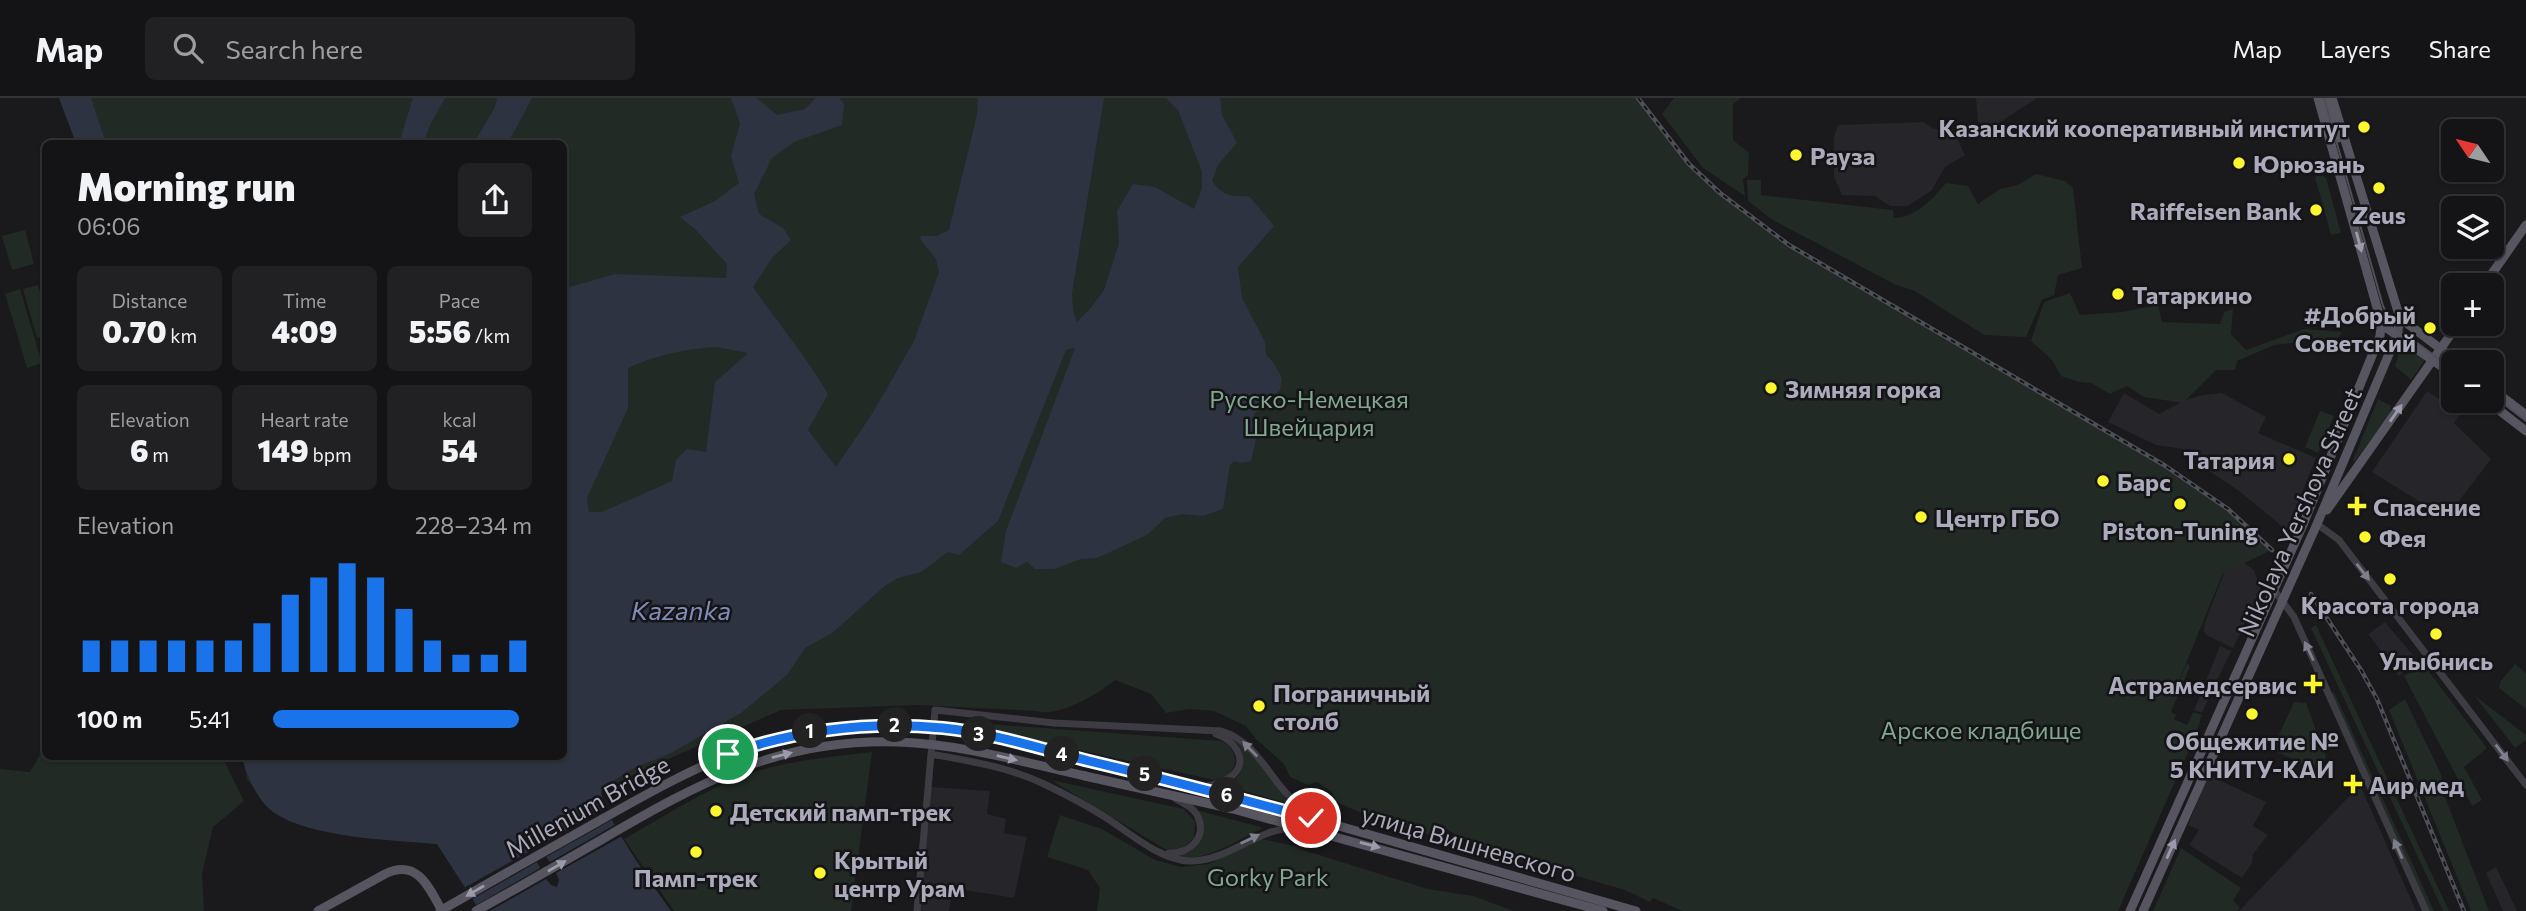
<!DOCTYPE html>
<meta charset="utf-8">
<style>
:root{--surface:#141315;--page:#212022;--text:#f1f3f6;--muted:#9d9ea0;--line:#333234;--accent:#1a73e8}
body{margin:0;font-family:Commissioner,sans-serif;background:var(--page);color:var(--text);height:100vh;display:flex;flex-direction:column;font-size:26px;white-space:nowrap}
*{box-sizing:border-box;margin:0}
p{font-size:23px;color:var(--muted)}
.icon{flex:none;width:38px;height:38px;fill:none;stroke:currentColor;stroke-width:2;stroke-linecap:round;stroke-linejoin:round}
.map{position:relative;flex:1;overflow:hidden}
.panel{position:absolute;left:42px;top:42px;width:525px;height:620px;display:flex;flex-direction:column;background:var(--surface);border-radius:10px;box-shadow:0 2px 5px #0004,0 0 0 2px var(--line)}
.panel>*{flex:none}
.needle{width:46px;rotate:305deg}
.controls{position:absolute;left:2441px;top:21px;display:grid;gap:14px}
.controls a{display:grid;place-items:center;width:63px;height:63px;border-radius:10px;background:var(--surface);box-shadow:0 2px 5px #0004,0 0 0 2px var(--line);font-size:35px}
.pin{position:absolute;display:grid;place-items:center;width:60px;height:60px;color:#fff;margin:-30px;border:4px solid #fff;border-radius:50%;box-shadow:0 2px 7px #0007}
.km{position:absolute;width:35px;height:35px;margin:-18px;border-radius:50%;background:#222;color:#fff;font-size:19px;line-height:35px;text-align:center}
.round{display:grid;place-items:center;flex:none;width:74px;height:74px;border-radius:10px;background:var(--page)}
.summary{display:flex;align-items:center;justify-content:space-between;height:119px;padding:0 35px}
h1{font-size:38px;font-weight:800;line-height:52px}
.metrics{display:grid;grid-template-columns:repeat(3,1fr);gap:10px;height:119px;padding:7px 35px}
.metrics div{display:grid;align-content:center;border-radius:10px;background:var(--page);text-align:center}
.metrics b{font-size:30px;font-weight:800}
.metrics small{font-size:19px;font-weight:400}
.metrics p{font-size:19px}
.chart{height:196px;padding:14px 35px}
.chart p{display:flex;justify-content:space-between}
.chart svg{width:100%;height:126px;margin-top:7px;stroke:var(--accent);stroke-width:6}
ul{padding:0 35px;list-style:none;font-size:23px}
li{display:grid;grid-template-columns:112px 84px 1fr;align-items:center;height:52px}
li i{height:18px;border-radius:9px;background:var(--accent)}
header{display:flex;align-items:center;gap:42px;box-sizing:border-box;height:98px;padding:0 35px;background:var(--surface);border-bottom:2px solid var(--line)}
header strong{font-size:33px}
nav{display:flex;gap:38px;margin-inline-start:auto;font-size:24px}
.search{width:490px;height:63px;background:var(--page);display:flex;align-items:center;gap:18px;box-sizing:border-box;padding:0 24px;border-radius:10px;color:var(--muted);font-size:26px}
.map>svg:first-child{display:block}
.built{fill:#262529}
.green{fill:#212a25}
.water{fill:#2e3341;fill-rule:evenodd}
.pier{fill:#1a191c}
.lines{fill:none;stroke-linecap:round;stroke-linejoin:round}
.minor{stroke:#3d3c43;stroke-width:7}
.major{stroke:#575660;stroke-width:9}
.tram{stroke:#4f4f58;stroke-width:2}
.rail-casing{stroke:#4f4f58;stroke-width:4.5}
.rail{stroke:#151417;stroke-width:2;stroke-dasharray:5;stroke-linecap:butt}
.major-bridge{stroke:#575660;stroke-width:9}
.oneway{fill:#9a9aaa}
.oneway2{fill:#7f7f8c}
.route-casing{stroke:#fff;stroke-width:14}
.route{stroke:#1a73e8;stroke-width:9}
.poi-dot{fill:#fcf631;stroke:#151417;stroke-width:2.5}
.labels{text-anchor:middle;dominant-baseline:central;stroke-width:5;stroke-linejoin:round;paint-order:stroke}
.poi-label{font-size:24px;font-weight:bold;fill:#ababbc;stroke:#151417;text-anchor:start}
.park-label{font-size:24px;fill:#81a88f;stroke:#151417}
.street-label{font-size:24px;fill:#ababbc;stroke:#151417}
.water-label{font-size:26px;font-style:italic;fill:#818db8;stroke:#151417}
</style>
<header>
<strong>Map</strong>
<div class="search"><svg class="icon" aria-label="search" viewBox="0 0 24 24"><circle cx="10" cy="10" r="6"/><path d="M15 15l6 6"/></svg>Search here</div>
<nav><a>Map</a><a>Layers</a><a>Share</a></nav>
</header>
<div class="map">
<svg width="2526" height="813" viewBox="0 0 2526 813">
<rect width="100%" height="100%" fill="#1a191c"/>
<path class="built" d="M1976,0H2037L1991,30L1978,24Z
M1924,24L1934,31H1953L1965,57L1945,69L1932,92L1908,108H1890L1875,98L1842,97L1834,79V39L1838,27Z
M2427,293L2461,315L2454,325L2491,361L2446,420L2372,374Z
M2124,295L2159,316L2185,302L2203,297L2222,295L2266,319L2258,335L2316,360L2286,434L2276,423L2239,393L2193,362L2196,353L2156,347L2108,324Z
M2045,420L2240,462L2254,472L2261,493L2233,550L2206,537L2204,533L2205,524L2224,475Z
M2385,524L2418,563L2399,578L2368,536Z
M2220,548L2231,553L2202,615L2194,612Z
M2208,677L2266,704L2253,728L2268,737L2253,756L2252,765L2242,780L2189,747L2199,732L2188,727Z
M2360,687L2416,813H2239L2261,790Z
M930,689L990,693L987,716L1006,721L1004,735L1027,739L1014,800L953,790L949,813H920Z
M2496,769L2517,813H2503L2486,775Z"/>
<path class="green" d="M59,0H1638L1689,66L1720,95L1789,147L2164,367L2228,411L2272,452L2223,475L2173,597L2187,565L2190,568L2171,614L2176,617L2174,621L2187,627L2193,614L2202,617L2196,636L2118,813H1682L1653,800L1650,804L1625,792L1482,751L1446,731L1438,740L1364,716L1336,704L1332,694L1317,684L1308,687L1290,679L1284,666L1255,640L1246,628L1214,613L1189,611L1166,615L1151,596L1115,582C1098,596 1059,620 1036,613L917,607L781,612L645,671L451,768L437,746L354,739L306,728L272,713L247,681L242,658H564V46L76,45Z
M1674,0H1741L1733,6V42L1749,55L1748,77L1743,81L1745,98L1703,70L1662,16Z
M2036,76L2065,83L2073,90L2082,170L2058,177L2054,197L2042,202L2026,239L1984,237L1915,193L1896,187L1771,121L1748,103L1747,82H1761V97L1893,112L1894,120C1916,119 1932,102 1946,85L1968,88L1978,106L2000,91L2018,87Z
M2321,77L2326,80L2341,135L2331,137L2315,79Z
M25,132L34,166L12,172L2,138Z
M38,187L45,210L46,237L37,240L23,191Z
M20,191L42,265L27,270L5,196Z
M2070,195L2080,217L2122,214L2158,207L2162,224L2220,226L2224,214L2233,211L2231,236L2246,252L2304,231L2342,234L2336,243H2308L2274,247L2237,263L2235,272H2216L2183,305L2144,299L2127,288L2110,296L2091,285L2079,284L2061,278L2052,262L2031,243L2044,204Z
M2407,250L2423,258L2424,263L2411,282L2395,268L2400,253Z
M2378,301L2391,308L2390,316L2354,364L2353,362Z
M2320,313L2334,318L2318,355L2305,349Z
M2316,527L2449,813H2443L2311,530Z
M2423,566L2487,650L2464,669L2482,702L2472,708L2404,578Z
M2515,566L2526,575V611L2499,590L2500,584Z
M2334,594L2434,813H2429L2330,596Z
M2474,597L2526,637V642L2515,650Z
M2405,601L2441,676L2443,694L2489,813H2471L2389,612Z
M2294,604L2306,605L2326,659L2316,671L2272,652Z
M974,625L1221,643C1236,650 1239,664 1229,677L1214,682L980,630Z
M1234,642L1247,650L1291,706L1225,688C1245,679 1249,658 1234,642Z
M45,648L46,658H222L244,703L213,729L202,776L204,813H0V671L30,674Z
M872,654L851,813H674L624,741C665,718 705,691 749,676C788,662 831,659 872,654Z
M1051,682L1184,711L1195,723L1194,740L1182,751H1165Z
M1196,712L1261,729V731C1235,743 1204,766 1175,758L1190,754L1201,742Z
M1060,717L1102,731L1155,762L1181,769L1209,766L1262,741L1299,749L1300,751L1428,791L1473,798L1514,813H1097L1100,790L1088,772L1047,759Z
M2181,750L2241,790L2233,802L2240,810L2237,813H2153Z"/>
<path class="water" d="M59,0H91L106,45H76Z
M413,0H445L430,27L423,45H399Z
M497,0H532L508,45H474L495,9Z
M731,0H757L777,17L805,11L816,0H839L844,6L842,27L794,44L772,60L754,96L759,116L783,130L791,142L772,160L753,189C778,225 806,258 828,296L808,332L836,369L872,316L914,243L939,174L936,161L920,141L921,138H936L949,132L977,17L978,0H1104L1072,195L1073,212L1077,224L1090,211L1104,192L1119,145L1117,113L1133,86L1155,89L1194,111L1202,90V74L1178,12L1166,0H1220L1222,17L1237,45L1218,67L1212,83C1223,98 1231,99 1249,98L1274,128L1238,169L1242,200L1265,244L1266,257L1273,264L1282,280L1280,292L1254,316V327L1258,333L1251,363L1241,365L1234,363L1230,367L1223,411L1203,418L1182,416L1165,420L1147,437L1097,460L1081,461L1054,471H1035L1027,464L1016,470L1001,464L1006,433L1075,250L1066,252L998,423L959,457L948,454L921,474L898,480L886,487L832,535L805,550L787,577L741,615L671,655L632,671L602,690C595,708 658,794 671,813H480L437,746C392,742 310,740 273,714C257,702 246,677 242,658H564V187L566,190L615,176L726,180L727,166L696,132L680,119L715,103L739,85L731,58L740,25ZM716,249L748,255L715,284L706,354L687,351L676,362L672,383L602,414H589L587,400L628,310V270C656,257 685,251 716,249Z"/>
<path class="pier" d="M609,708L615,720L546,759L550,764L618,725L624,737L556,775L559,782L557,789L551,787L546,781L490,813H475L473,809L540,770L537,764L469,803L462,791L530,753L528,747L529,740L537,742L540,747Z"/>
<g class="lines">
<path class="minor" d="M2317,426L2339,442L2526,687
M2274,492L2294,519L2426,813
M931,656C969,663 1009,669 1044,686C1065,696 1086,707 1105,719C1129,734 1159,762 1189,763C1228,764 1256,730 1295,730
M1201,690C1212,687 1223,685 1232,678C1250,662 1234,642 1216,636
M1169,755C1189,756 1207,740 1198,719C1194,710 1184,705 1176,701
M917,813L935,612L1054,625L1221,633C1253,642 1266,673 1287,696C1295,704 1303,712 1311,719"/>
<path class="major" d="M2324,0L2338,40
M2484,187L2526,127
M2400,220L2458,264
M2381,226L2454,277
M2492,291L2526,317
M2487,303L2526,333
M2327,412L2458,226
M1089,662L1311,720L1636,813
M1085,678L1233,711L1603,813
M318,813L385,776C417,760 429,789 442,813
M2130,813L2302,429L2380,238L2381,226L2378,213L2318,0
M2143,813L2317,426L2397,237L2400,220L2332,0"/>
<path class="tram" d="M2324,0L2383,208L2390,223L2398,231L2454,272
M2492,297L2526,323"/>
<defs>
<path id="rail" d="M1638,0L1689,66L1720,95L1789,147L2164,367L2228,411L2272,452
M2311,496L2361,572L2377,601L2464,813"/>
</defs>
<use href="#rail" class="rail-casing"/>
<use href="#rail" class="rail"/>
<path class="major-bridge" d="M440,813C492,783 545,753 597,724C693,670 761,631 874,627C947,624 1019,645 1089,662
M476,813C518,790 559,766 601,742C699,685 779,640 898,644C961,646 1023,664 1085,678"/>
</g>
<defs><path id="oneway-solid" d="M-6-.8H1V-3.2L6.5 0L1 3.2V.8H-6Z" transform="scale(1.75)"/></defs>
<g class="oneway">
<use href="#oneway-solid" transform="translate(2359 144) rotate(75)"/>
<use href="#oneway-solid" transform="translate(2396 315) rotate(-55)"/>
<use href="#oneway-solid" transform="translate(782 657) rotate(-14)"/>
<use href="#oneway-solid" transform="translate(1007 660) rotate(13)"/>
<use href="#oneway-solid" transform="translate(1370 747) rotate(15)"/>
<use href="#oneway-solid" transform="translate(2171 751) rotate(-66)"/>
<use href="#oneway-solid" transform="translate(557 768) rotate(-30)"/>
<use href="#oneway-solid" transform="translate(475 793) rotate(150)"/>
</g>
<g class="oneway2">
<use href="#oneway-solid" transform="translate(2363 474) rotate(52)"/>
<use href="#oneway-solid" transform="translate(2309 553) rotate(-115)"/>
<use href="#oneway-solid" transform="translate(1250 651) rotate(-134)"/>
<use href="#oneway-solid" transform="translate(2502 655) rotate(53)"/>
<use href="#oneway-solid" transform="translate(1250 741) rotate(-26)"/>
<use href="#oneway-solid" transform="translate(2398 751) rotate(-114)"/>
</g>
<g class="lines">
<defs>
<path id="route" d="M728,656C799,631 869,623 943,630C993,635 1041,651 1089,663C1164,681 1237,700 1311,720"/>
</defs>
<use href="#route" class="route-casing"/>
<use href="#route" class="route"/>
</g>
<g class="poi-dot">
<circle cx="2364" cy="29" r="7"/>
<circle cx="1796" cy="57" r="7"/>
<circle cx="2239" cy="65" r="7"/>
<circle cx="2379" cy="90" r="7"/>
<circle cx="2316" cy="112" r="7"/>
<circle cx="2118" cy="196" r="7"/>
<circle cx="2430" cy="230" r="7"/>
<circle cx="1771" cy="290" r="7"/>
<circle cx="2289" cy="361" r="7"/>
<circle cx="2103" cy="383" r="7"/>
<circle cx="2180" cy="406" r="7"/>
<path d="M2353.5 397.5h7v7h7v7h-7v7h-7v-7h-7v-7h7z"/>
<circle cx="1921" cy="419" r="7"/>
<circle cx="2365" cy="439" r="7"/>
<circle cx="2390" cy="481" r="7"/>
<circle cx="2436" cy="536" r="7"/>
<path d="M2309.5 575.5h7v7h7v7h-7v7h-7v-7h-7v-7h7z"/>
<circle cx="1259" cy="608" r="7"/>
<circle cx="2252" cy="616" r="7"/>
<path d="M2349.5 675.5h7v7h7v7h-7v7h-7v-7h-7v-7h7z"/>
<circle cx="716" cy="713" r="7"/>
<circle cx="696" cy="754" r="7"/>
<circle cx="820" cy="775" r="7"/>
</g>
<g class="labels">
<g class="poi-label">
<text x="2350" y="29" text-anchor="end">Казанский кооперативный институт</text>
<text x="1810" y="57">Рауза</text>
<text x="2253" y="65">Юрюзань</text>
<text x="2302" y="112" text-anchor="end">Raiffeisen Bank</text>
<text x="2379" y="116" text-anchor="middle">Zeus</text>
<text x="2132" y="196">Татаркино</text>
<text x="2416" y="216" text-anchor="end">#Добрый<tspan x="2416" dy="28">Советский</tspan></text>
<text x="1785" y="290">Зимняя горка</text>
<text x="2275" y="361" text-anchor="end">Татария</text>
<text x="2117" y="383">Барс</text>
<text x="2373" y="408">Спасение</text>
<text x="1935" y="419">Центр ГБО</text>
<text x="2180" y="432" text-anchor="middle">Piston-Tuning</text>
<text x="2379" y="439">Фея</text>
<text x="2390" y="506" text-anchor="middle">Красота города</text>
<text x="2436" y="562" text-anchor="middle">Улыбнись</text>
<text x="2297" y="586" text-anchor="end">Астрамедсервис</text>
<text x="1273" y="594">Пограничный<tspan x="1273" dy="28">столб</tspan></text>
<text x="2252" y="642" text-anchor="middle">Общежитие №<tspan x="2252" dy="28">5 КНИТУ-КАИ</tspan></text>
<text x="2369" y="686">Аир мед</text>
<text x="730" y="713">Детский памп-трек</text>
<text x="834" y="761">Крытый<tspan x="834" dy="28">центр Урам</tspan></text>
<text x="696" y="779" text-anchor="middle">Памп-трек</text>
</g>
<g class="park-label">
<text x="1309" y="300">Русско-Немецкая<tspan x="1309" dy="28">Швейцария</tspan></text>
<text x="1981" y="631">Арское кладбище</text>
<text x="1268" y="778">Gorky Park</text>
</g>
<g class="street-label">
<text transform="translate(2299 414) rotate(-66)">Nikolaya Yershova Street</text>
<text transform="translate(587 708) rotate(-29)">Millenium Bridge</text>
<text transform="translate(1469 745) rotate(16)">улица Вишневского</text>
</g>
<g class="water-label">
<text x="681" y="511">Kazanka</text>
</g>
</g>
</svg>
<div class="controls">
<a><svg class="needle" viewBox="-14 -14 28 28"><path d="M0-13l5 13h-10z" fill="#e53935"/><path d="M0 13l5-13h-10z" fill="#9d9ea0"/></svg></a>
<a><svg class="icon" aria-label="layers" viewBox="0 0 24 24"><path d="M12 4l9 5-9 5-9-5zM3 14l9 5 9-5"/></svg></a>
<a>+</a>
<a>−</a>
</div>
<div class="pin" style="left:728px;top:656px;background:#1e9e55"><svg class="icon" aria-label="arrive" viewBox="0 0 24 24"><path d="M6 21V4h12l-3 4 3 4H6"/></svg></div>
<div class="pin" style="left:1311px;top:720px;background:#d93025"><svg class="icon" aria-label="check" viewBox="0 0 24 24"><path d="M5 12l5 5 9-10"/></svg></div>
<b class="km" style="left:810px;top:633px">1</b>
<b class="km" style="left:895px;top:627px">2</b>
<b class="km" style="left:979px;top:636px">3</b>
<b class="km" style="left:1062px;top:656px">4</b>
<b class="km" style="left:1145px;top:676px">5</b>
<b class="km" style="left:1227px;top:697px">6</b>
<section class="panel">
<div class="summary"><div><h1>Morning run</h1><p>06:06</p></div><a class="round"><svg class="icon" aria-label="share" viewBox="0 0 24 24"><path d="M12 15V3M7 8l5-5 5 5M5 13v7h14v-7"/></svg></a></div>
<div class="metrics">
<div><p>Distance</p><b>0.70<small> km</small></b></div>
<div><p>Time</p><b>4:09</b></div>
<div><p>Pace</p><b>5:56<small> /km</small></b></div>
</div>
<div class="metrics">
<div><p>Elevation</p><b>6<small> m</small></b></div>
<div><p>Heart rate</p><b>149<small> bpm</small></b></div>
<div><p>kcal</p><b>54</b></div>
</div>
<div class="chart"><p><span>Elevation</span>228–234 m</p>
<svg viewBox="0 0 160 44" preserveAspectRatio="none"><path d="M5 44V33M15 44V33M25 44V33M35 44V33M45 44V33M55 44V33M65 44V27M75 44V17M85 44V11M95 44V6M105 44V11M115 44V22M125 44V33M135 44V38M145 44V38M155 44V33"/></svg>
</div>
<ul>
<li><b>100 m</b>5:41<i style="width:95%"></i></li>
</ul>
</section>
</div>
